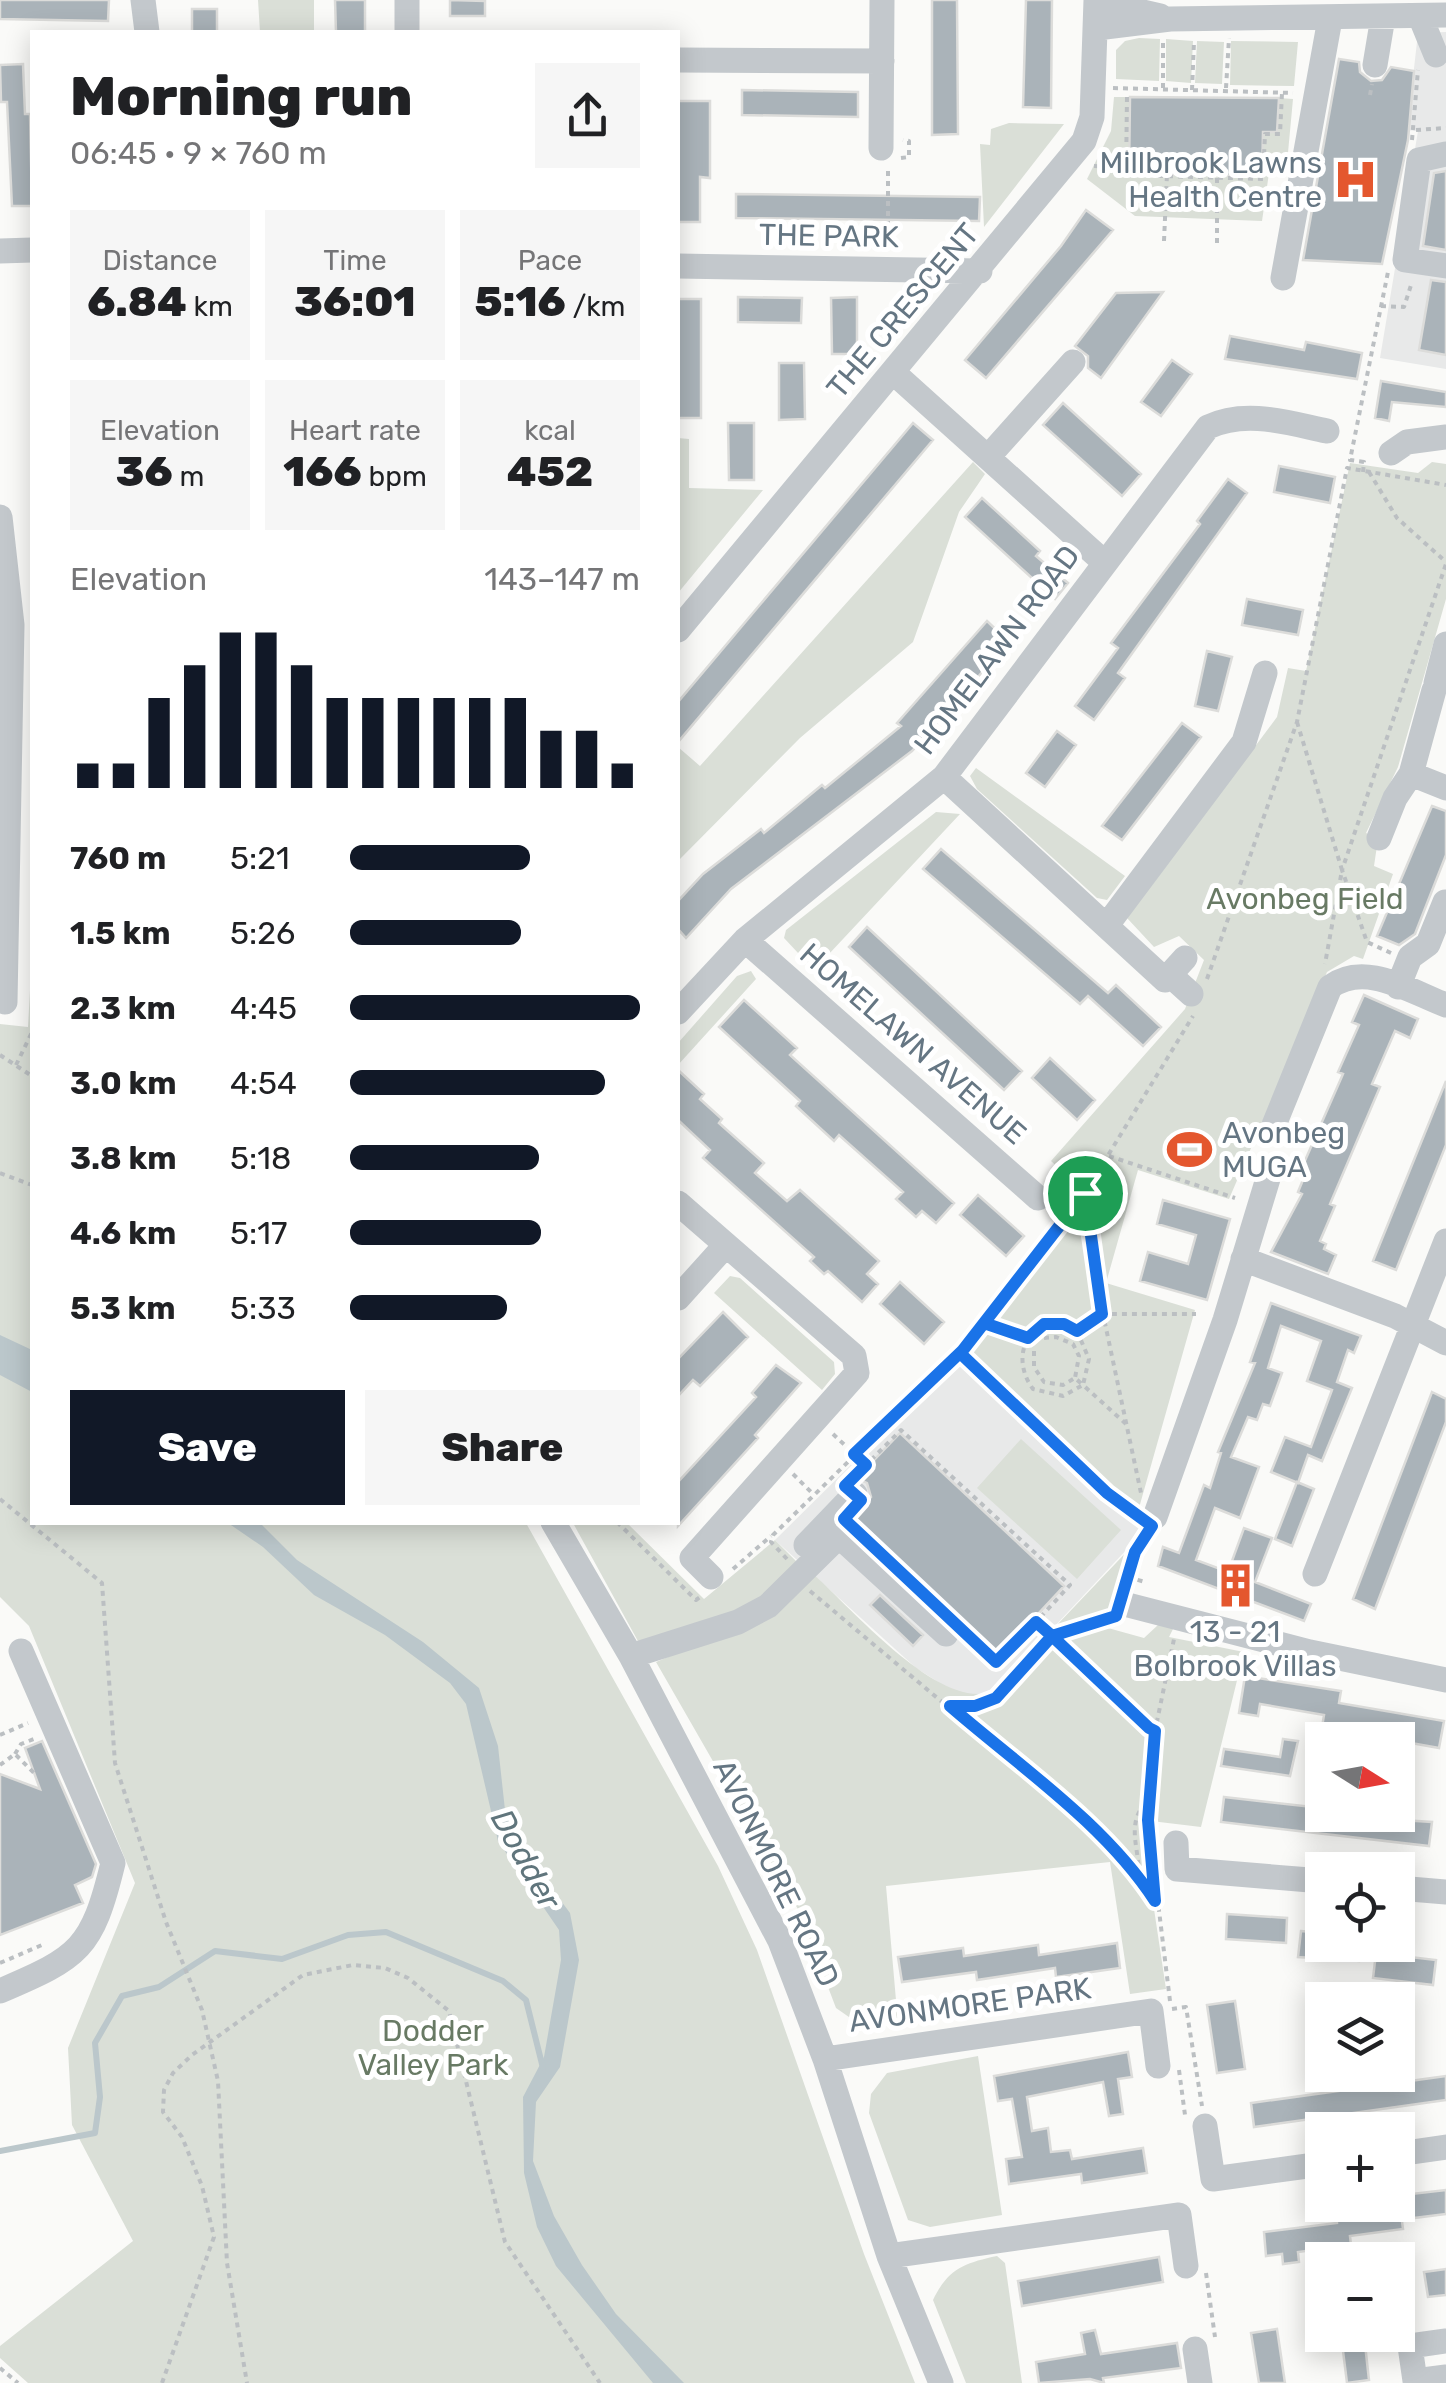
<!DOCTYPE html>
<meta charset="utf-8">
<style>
:root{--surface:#fff;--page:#f6f6f6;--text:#202124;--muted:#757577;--accent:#111827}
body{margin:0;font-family:Rubik,sans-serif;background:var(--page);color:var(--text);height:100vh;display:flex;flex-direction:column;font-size:38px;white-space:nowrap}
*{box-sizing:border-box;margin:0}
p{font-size:32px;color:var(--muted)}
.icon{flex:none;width:55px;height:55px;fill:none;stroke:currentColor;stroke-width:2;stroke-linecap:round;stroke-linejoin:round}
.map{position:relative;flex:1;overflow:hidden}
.side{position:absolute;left:30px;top:30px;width:650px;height:1495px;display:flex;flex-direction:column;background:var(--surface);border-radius:0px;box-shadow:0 5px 25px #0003}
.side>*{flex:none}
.needle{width:65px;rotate:101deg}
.fabs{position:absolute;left:1305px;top:1722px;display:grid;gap:20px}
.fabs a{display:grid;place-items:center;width:110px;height:110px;border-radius:0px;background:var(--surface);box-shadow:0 5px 25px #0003;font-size:50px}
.pin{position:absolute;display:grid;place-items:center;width:85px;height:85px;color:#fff;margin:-42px;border:5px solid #fff;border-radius:50%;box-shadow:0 2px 10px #0007}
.round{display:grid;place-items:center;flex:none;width:105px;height:105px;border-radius:0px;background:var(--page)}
.head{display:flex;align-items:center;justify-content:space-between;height:170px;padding:0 40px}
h1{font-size:55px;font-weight:800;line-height:75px}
.metrics{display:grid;grid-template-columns:repeat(3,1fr);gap:15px;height:170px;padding:10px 40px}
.metrics div{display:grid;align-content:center;border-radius:0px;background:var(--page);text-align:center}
.metrics b{font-size:42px;font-weight:800}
.metrics small{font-size:28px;font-weight:400}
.metrics p{font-size:28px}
.chart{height:280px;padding:20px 40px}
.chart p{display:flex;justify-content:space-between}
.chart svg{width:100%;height:180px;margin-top:10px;stroke:var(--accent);stroke-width:6}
.button{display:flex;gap:20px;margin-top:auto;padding:20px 40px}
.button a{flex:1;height:115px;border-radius:0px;background:var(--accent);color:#fff;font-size:40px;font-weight:800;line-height:115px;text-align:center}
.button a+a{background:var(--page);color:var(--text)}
ul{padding:0 40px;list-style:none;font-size:32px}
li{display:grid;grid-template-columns:160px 120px 1fr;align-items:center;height:75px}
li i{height:25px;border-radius:12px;background:var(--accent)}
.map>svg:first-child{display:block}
.built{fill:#e8e9e9}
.green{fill:#dadfd7}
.water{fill:#bbc7cb}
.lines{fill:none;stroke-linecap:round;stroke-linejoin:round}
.stream{stroke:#bbc7cb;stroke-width:6}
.building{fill:#aab3b9;stroke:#dcdcda;stroke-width:2.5}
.path{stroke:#bbbfc2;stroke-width:4;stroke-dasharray:5 5;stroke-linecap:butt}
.minor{stroke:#c3c8cc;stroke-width:25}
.route-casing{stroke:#fff;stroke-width:20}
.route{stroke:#1a73e8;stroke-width:12}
.labels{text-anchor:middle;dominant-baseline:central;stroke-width:10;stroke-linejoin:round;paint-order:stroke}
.poi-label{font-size:30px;fill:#657683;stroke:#fff;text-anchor:end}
.street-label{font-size:30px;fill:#657683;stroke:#fff}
.park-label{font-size:30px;fill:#687a64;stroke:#fff}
.water-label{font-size:32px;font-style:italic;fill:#60757c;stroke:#fff}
</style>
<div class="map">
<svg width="1446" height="2383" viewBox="0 0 1446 2383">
<rect width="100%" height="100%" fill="#fafaf8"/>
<path class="built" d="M1446,32V369L1380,358L1418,131L1407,130L1418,33Z
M964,1353L1144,1531L994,1691L974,1696L954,1692L916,1668L775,1540Z"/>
<path class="green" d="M258,0H314V32H260Z
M1139,38L1160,39L1159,81L1116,79V50L1125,41Z
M1166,39L1193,41L1191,83L1166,81Z
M1197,41L1224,42L1222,84L1195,83Z
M1231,41L1298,42L1294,86L1230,85Z
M1114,97H1130L1129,174L1261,176L1263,132L1277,131L1279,98L1293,99L1286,174L1269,173L1262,221L1135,216L1087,179L1111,131Z
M1009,123L1064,124L984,227L980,144L990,145L991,129Z
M678,438L689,439V488L763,490L678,593Z
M973,462L985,474L959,512L913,642L800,738L678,861V747L700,766Z
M1432,462L1446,464V599L1398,767L1366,833L1378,839L1374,866L1393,874L1363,959L1354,956L1327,972L1229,1199L1138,1170L1106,1283L1195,1310L1135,1522L964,1353L1085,1193L1051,1161L1185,1009L1204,960L1179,936L1154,947L1127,918L1277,717L1288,668L1306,671L1350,463L1418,473Z
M976,768L1125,876L1107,900L1097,898L977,789L970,776Z
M936,812L960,814L814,970L784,938L786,930Z
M751,971L756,979L678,1065V1043L737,976Z
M30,990L32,1522L526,1523L718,1866L757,1950L864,2254L915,2383H28L0,2358V2346L133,2241L72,2125L68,2048L135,1883L29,1626L0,1597V1024L28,1027Z
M730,1276L740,1278L834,1362L835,1374L822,1390L714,1293Z
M1021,1439L1121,1530L1077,1579L977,1488Z
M573,1523H627L704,1599L775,1540L800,1565L752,1609L639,1643Z
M1135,1543L1108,1628L1144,1638L1158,1625H1175L1169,1637L1244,1652L1201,1827L1151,1821L1157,1889H1151L1166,1989L1130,1994L1110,1862L886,1886L898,2023L859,2024L836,2008L799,1911L656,1662L749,1623L812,1573C851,1607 940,1713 994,1691Z
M978,2056L1002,2215L930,2227L908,2220L869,2113L871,2094L887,2073Z
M997,2256L1005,2263L1022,2383H966L933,2300C948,2269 964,2263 997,2256Z"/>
<path class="water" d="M0,1335L32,1350V1392L0,1375Z
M228,1523H260L297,1560L423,1642L479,1688L498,1746L505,1810L515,1839L570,1913L579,1960L560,2067L536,2102L533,2161L554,2216L582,2265L616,2314L684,2383H653L556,2266L537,2227L524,2173L523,2097L544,2057L561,1960L559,1930L498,1841L466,1704L450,1683L385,1635L314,1595L263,1547Z"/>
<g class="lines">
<path class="stream" d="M0,2151L95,2133L100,2097L95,2043L122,1996L159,1987L215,1951L282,1959L348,1935L386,1932L503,1981L526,2000L543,2068"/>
</g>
<path class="building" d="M0,0H109L108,21L0,19Z
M335,0H365V32H336Z
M450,0L485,1V16H450Z
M932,0H957L958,134L932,135Z
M1026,0H1052L1051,108L1023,107Z
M192,9H217V32H192Z
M1339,59L1359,62L1360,72L1371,81L1382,80L1391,67L1414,71L1408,140L1382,264L1303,260Z
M23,64L25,114H30L32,206H12L7,102H1L0,65Z
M742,90L858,92V117L742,115Z
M1130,97L1279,98L1277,132H1263L1262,176L1129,174Z
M678,101H710V178L700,177V222H678Z
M1446,171V250L1423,246L1434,173Z
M736,194L980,197L979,221L736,218Z
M1086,210L1113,230L986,378L965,360L1061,246Z
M1431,280L1446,282V355L1419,350Z
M1163,292L1101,378L1088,368V356L1075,346L1116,293Z
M738,297L802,298L801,323L738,322Z
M857,297V354H832L831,298Z
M678,299H701V418H678Z
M1230,336L1304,350L1306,342L1362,353L1357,379L1225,359Z
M1172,360L1192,374L1161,416L1141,402Z
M779,363H804L805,419L779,420Z
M1381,381L1446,392V407L1392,402L1389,421L1375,418Z
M1063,403L1141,474L1122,496L1043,425Z
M728,423H754V480H729Z
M913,423L933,440L678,742V702Z
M1279,466L1335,477L1330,503L1274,492Z
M1228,479L1247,493L1118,673L1125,678L1094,720L1075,706L1118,648L1111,643L1200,524L1197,521Z
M982,498L1040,551L1036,556L1068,583L1055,599L965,517Z
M1247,599L1303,610L1298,635L1242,625Z
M987,621L1009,642L912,751L731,889L686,938L678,929V901L703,874L761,829L764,833L822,785L825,788L901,726L897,723Z
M1207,651L1232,657L1218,711L1195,706Z
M1182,723L1201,737L1122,840L1102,826Z
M1057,731L1076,745L1045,787L1026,773Z
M1432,806L1446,811V855L1415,934L1399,945L1377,936Z
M941,849L1108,993L1116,985L1161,1027L1143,1046L1088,996L1080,1004L923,869Z
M867,927L1022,1071L1004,1090L849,947Z
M1364,995L1418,1019L1410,1038L1395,1031L1372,1084L1380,1087L1330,1204L1335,1206L1320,1241L1326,1244L1324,1249L1336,1255L1328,1274L1271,1252L1302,1194L1298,1192L1305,1175L1300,1172L1343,1074L1338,1072L1359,1025L1352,1022Z
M744,1000L797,1048L790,1055L954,1203L936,1223L922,1211L916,1217L896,1199L903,1192L839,1135L834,1141L796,1106L800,1101L719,1027Z
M1050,1058L1095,1100L1077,1120L1032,1078Z
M678,1070L704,1094L700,1099L722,1119L719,1123L764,1163L755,1173L787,1201L800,1190L879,1261L867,1274L878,1284L862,1302L828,1271L824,1274L810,1261L814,1257L703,1158L710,1150L678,1120Z
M1446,1081V1145L1396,1270L1373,1261Z
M978,1195L1024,1236L1006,1256L960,1215Z
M1163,1200L1230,1219L1207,1300L1140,1281L1148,1252L1188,1264L1196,1235L1157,1224Z
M900,1282L944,1322L924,1344L880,1304Z
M1271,1303L1361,1336L1354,1353L1348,1350L1337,1382L1352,1388L1322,1461L1308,1455L1298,1483L1271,1472L1285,1437L1311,1447L1332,1390L1307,1381L1321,1341L1281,1326L1268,1368L1282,1373L1270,1406L1263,1404L1257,1420L1248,1417L1231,1457L1259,1467L1240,1518L1215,1508L1196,1560L1228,1572L1244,1528L1272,1538L1255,1582L1311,1604L1304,1621L1158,1566L1163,1547L1179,1553L1204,1485L1210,1488L1221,1453L1218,1452L1255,1363L1250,1362Z
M723,1312L748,1337L700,1386L693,1380L678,1396V1359Z
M776,1365L801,1383L755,1435L758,1438L678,1526V1482L756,1397L752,1393Z
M1432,1392L1446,1399V1422L1375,1609L1353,1599Z
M900,1433L1064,1586L997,1658L851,1521L871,1497L867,1483L857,1478Z
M1297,1482L1314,1489L1292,1546L1275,1539Z
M880,1595L923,1635L913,1646L870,1605Z
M1245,1676L1341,1691L1339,1703L1444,1721L1439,1748L1322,1727L1324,1715L1260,1704L1258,1716L1239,1713Z
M1283,1739L1298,1741L1290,1776L1221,1766L1224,1749L1280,1757Z
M42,1741L96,1864L92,1877L75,1885L83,1903L0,1935V1774L40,1789L25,1748Z
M1224,1797L1322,1808V1815L1432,1822L1429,1846L1221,1822Z
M1227,1914L1287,1918L1286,1943L1226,1939Z
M1301,1931L1322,1933V1945H1360L1359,1961L1298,1957Z
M1117,1943L1120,1968L1056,1977L1055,1968L977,1980L976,1972L902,1982L898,1957L963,1948L964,1956L1038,1945L1039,1955Z
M1376,1953L1436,1960L1433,1985L1373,1978Z
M1235,2001L1245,2069L1217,2073L1207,2005Z
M1128,2052L1132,2077L1118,2079L1123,2114L1109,2116L1103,2082L1027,2097L1032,2131L1048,2128L1051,2152L1070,2150L1072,2159L1143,2148L1147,2173L1082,2183L1081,2174L1009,2184L1006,2159L1022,2157L1012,2099L998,2101L994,2076Z
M1446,2076V2100L1254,2127L1251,2103Z
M1446,2190V2214L1414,2218L1411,2194Z
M1400,2206L1403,2229L1350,2236L1351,2245L1298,2252L1299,2262L1283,2264L1282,2254L1266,2256L1264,2232L1337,2223L1336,2214Z
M1159,2257L1163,2282L1022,2306L1018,2281Z
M1446,2269V2295L1428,2297L1424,2272Z
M1277,2329L1285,2383H1259L1251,2333Z
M1095,2330L1101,2354L1177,2343L1181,2368L1103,2378L1104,2383L1090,2379L1039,2383L1036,2362L1085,2354L1081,2333Z
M1341,2335H1364L1369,2380L1347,2383Z"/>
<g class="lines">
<path class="path" d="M1113,88L1293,93
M1163,88V41
M1226,88L1229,38
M1192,90L1194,42
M1370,95L1372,84
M1127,97L1126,175L1263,179L1265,134H1280L1282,93
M1416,130L1446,128
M1412,140L1418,70
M901,158L909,157V141L903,140
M1094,166L1124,167
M1164,241L1167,174
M1217,243V176
M888,246V166
M1381,306L1404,307L1412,282
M1363,472L1364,462L1350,460L1388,272
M1369,472L1397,518L1446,562
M1297,722L1342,870L1325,964
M1391,953L1367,942L1342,870L1446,564
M1207,979L1297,722L1347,468L1446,485
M0,1055L32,1076
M16,1065L32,1032
M1109,1156L1235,1198
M0,1173L32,1185
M1085,1193L1103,1314L1141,1493
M985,1323L1027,1339
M1044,1338L1056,1337L1073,1344L1079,1356L1075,1378
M1034,1351V1367L1044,1382L1063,1385L1075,1378L1083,1385L1089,1359L1077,1331
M960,1353L1135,1518
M1126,1424L1083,1385L1063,1396L1033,1389C1007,1354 1032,1308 1077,1331L1103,1314H1196
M833,1434L866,1465
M793,1474L814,1495
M857,1474L901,1430L1070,1585L1036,1622L1155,1731
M0,1499L102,1583L115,1763L166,1922L202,2010L218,2081L227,2263L247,2383
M617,1522L696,1600L703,1595
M787,1559L771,1542L773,1535L963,1350L1082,1198L1193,1016
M733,1569L771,1536
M1128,1577L1145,1582
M1125,1586L1135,1553L1146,1536
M810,1591L1073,1812L1139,1877L1152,1897
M969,1636L997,1662L1036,1622L1033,1620
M950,1706C1007,1706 1012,1672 1049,1639C1063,1627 1090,1622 1107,1615
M0,1735L28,1723
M15,1754L21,1744L34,1739
M0,1765L15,1754L35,1774
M1139,1875C1139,1846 1125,1823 1148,1800
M0,1963L42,1945
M1170,2001L1148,1820L1155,1731L1174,1639
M1172,2009L1186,2007L1202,2106
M1179,2070L1185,2115
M1206,2273L1215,2337
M0,2368L18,2383
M162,2383L214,2237L202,2186L182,2137L163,2112L164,2090L173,2073L192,2055L303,1975L353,1965L385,1968L408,1978L449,2011L505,2242L600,2383"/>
<path class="minor" d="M143,0L147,32
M1096,1L1160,16
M1420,16L1436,55
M1097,28L1170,19L1446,15
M407,32V0
M678,60L882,61
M1375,65L1383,17
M881,148L882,0
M1446,154L1419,160L1405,260L1446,266
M0,251L32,250
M678,266L980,271
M1283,278L1330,19
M895,374L1105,563
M1391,453L1407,442L1446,437
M988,457L1073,362
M0,517L12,625L5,1002
M678,630L1084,141L1092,117L1096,0
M1436,683L1446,644
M1411,774L1446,788
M944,777L1165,980L1185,958
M1379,838L1395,798L1411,774L1434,690
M1107,925L1244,742L1265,673
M745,940L1038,1198
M1170,975L1191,994
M1398,987L1410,957L1428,944L1445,902
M678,1012L745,940L944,777L1208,427C1246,409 1288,423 1327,431
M1274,1125L1330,987C1365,961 1409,991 1446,1005
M678,1203L854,1356L857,1373L692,1558L711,1577
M1243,1259L1395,1316L1446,1343
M678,1298L725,1246
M1155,1517L1225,1320L1270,1172
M553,1522L631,1656L780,1941L825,2059L889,2256L941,2383
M806,1545L855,1494
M1315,1574L1446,1241
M1128,1605L1310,1652L1446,1680
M631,1656L738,1622L768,1606L839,1536L946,1634
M1176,1843L1177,1869L1322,1881
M1398,1888L1446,1892
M0,1991C80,1957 92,1949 113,1863L21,1651
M825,2059L1151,2011L1158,2066
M1205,2126L1213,2179L1322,2164
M1398,2154L1446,2147
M889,2256L1179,2215L1186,2266
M1446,2341L1410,2346L1415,2381L1446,2377
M1195,2349L1200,2383"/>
</g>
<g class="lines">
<defs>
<path id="route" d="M1085,1193L963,1350L854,1454L866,1465L845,1486L861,1500L844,1519L996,1662L1036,1622L1052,1636L1149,1728L1155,1731L1148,1820L1155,1901C1105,1824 1019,1766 950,1706H975L996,1698L1052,1636L1116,1616L1135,1552L1152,1526L1107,1493L960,1353L963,1350L984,1323L1028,1338L1044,1324H1064L1077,1331L1102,1314L1085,1193"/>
</defs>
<use href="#route" class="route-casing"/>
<use href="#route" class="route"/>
</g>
<defs>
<symbol id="hospital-bare" viewBox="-9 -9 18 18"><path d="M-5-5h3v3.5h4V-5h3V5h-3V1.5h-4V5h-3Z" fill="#e4572e" stroke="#fff" stroke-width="2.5" paint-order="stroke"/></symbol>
<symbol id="stadium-bare" viewBox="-9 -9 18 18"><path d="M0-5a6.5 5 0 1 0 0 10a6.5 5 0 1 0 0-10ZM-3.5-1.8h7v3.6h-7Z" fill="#e4572e" stroke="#fff" stroke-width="2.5" paint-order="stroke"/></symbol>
<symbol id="building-bare" viewBox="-9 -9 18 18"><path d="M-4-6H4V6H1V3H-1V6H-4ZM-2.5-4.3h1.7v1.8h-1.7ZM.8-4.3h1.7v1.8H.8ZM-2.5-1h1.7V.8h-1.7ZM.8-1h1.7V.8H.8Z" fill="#e4572e" stroke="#fff" stroke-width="2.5" paint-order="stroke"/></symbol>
</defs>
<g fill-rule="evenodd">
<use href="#hospital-bare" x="1324" y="148" width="63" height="63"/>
<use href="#stadium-bare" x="1158" y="1118" width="63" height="63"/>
<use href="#building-bare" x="1204" y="1554" width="63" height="63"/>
</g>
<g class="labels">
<g class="poi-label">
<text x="1322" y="163">Millbrook Lawns<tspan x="1322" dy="34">Health Centre</tspan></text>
<text x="1222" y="1133" text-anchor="start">Avonbeg<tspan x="1222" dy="34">MUGA</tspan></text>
<text x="1235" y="1632" text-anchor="middle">13 - 21<tspan x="1235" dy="34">Bolbrook Villas</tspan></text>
</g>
<g class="street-label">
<text transform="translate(829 236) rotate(1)">THE PARK</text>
<text transform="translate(903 311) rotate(-50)">THE CRESCENT</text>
<text transform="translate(997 650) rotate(-53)">HOMELAWN ROAD</text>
<text transform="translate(913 1044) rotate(41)">HOMELAWN AVENUE</text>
<text transform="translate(776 1873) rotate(64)">AVONMORE ROAD</text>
<text transform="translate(970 2005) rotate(-8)">AVONMORE PARK</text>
</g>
<g class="park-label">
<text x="1305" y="899">Avonbeg Field</text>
<text x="433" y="2031">Dodder<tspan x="433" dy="34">Valley Park</tspan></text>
</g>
<g class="water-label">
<text transform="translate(526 1859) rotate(61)">Dodder</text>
</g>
</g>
</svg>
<div class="fabs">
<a><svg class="needle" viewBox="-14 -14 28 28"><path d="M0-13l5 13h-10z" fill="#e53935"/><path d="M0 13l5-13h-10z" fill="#757577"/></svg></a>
<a><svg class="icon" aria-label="locate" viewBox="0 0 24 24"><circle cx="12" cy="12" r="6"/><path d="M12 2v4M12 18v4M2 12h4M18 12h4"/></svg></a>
<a><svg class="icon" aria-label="layers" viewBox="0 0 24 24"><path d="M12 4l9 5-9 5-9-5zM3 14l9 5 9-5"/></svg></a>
<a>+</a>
<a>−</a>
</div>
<div class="pin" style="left:1085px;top:1193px;background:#1e9e55"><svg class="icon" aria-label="arrive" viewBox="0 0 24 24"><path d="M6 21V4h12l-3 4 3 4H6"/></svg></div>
<section class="side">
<div class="head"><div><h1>Morning run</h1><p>06:45 · 9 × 760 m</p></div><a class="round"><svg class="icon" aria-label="share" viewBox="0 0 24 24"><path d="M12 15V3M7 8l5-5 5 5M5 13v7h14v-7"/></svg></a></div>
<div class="metrics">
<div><p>Distance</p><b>6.84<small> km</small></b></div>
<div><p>Time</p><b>36:01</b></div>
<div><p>Pace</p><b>5:16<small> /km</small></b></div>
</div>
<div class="metrics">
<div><p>Elevation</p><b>36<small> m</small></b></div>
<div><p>Heart rate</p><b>166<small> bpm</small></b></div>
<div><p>kcal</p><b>452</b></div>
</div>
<div class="chart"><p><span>Elevation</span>143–147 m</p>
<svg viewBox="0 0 160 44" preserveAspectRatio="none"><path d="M5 44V38M15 44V38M25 44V22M35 44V14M45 44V6M55 44V6M65 44V14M75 44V22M85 44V22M95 44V22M105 44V22M115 44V22M125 44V22M135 44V30M145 44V30M155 44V38"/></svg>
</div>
<ul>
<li><b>760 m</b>5:21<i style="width:62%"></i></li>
<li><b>1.5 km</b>5:26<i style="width:59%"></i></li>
<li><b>2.3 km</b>4:45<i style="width:100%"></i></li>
<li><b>3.0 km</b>4:54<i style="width:88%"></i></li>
<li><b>3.8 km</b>5:18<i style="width:65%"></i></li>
<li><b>4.6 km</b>5:17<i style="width:66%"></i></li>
<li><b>5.3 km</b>5:33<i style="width:54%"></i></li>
</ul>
<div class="button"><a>Save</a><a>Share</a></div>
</section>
</div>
